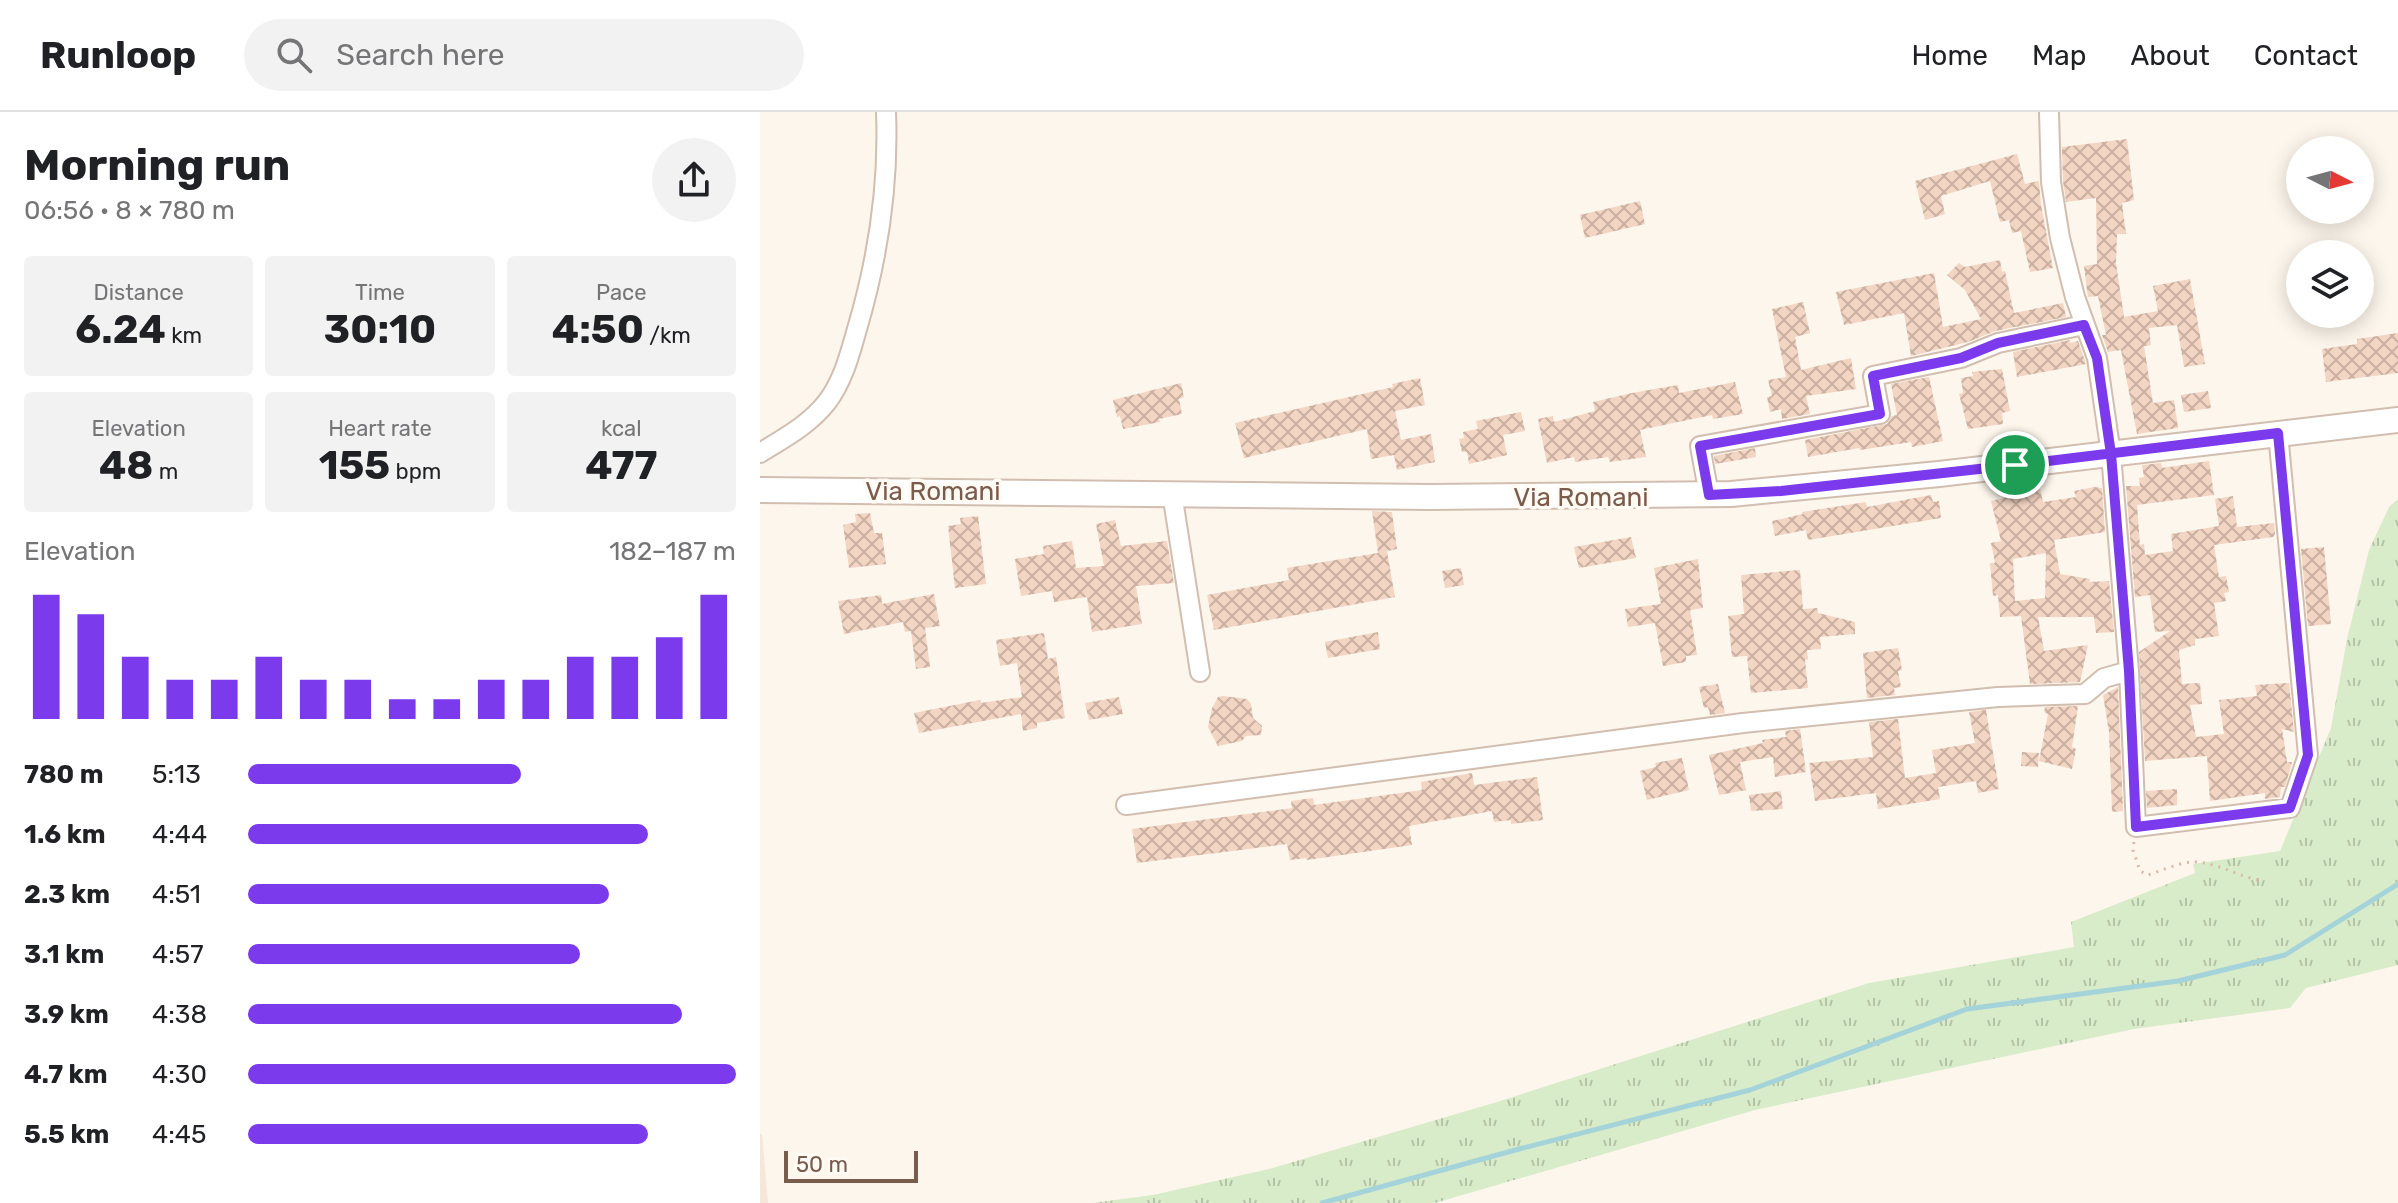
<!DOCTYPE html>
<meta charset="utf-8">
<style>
:root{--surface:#fff;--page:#f2f2f2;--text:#202124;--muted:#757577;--line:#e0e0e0;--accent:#7c3aed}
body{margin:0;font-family:Rubik,sans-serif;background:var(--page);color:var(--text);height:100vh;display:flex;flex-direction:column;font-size:30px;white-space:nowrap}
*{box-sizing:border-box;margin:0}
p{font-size:26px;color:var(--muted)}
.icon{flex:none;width:44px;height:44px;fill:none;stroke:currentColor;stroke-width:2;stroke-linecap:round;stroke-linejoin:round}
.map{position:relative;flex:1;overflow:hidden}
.details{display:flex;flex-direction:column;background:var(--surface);width:760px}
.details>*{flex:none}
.needle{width:52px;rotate:96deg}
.buttons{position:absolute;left:1526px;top:24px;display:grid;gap:16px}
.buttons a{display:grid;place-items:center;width:88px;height:88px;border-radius:50%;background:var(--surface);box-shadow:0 4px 20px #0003;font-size:40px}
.scale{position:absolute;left:24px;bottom:20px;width:134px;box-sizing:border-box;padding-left:8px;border:4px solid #7a5c4d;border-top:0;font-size:22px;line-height:28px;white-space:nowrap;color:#7a5c4d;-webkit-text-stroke:6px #fffaf3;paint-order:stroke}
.pin{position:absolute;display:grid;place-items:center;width:68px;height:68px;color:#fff;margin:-34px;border:4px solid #fff;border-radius:50%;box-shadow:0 2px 8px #0007}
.round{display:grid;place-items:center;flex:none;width:84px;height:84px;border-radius:42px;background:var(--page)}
.overview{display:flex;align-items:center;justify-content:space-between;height:136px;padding:0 24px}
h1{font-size:44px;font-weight:700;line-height:60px}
.metrics{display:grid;grid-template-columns:repeat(3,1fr);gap:12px;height:136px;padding:8px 24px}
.metrics div{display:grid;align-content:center;border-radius:8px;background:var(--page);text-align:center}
.metrics b{font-size:40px;font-weight:700}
.metrics small{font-size:22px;font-weight:400}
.metrics p{font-size:22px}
.chart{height:224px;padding:16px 24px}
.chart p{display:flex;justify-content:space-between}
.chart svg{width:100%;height:144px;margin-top:8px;stroke:var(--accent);stroke-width:6}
ul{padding:0 24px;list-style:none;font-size:26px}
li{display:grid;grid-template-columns:128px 96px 1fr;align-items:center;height:60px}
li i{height:20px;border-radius:10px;background:var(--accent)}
header{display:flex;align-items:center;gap:48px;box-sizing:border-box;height:112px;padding:0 40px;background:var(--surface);border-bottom:2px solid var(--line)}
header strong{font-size:38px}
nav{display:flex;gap:44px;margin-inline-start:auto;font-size:28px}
.search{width:560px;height:72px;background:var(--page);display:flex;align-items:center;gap:20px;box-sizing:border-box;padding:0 28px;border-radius:44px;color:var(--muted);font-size:30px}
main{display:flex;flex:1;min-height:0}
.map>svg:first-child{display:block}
.residential{fill:#f5e8da}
.grass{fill:url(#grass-tufts)}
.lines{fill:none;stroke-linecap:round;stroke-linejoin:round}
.stream{stroke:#a5d3da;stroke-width:5}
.building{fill:url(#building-cross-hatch);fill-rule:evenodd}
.minor-casing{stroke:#d1beb0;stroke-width:22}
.tertiary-casing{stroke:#d1beb0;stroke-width:28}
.path{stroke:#d9b8a5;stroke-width:3;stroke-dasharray:2 6;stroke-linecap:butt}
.minor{stroke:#fff;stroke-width:18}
.tertiary{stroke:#fff;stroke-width:24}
.route-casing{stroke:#fff;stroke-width:16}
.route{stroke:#7c3aed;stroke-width:10}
.labels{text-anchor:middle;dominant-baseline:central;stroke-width:7;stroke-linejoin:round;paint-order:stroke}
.street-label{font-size:26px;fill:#7a5c4d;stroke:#fffaf3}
</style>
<header>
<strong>Runloop</strong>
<div class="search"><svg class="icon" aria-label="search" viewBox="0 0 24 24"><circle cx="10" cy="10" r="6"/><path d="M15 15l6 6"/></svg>Search here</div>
<nav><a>Home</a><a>Map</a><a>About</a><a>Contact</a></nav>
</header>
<main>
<section class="details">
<div class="overview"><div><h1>Morning run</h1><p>06:56 · 8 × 780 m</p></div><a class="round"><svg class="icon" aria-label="share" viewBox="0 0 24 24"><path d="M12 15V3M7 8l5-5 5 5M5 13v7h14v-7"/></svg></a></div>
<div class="metrics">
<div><p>Distance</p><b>6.24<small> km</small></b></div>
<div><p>Time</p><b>30:10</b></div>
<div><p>Pace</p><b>4:50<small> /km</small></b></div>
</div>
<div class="metrics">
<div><p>Elevation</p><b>48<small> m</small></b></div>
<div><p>Heart rate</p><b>155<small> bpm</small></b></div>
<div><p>kcal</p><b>477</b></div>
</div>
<div class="chart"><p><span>Elevation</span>182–187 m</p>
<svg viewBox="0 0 160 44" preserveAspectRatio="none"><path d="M5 44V6M15 44V12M25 44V25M35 44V32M45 44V32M55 44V25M65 44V32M75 44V32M85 44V38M95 44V38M105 44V32M115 44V32M125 44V25M135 44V25M145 44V19M155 44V6"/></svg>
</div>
<ul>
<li><b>780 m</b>5:13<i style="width:56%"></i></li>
<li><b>1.6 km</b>4:44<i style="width:82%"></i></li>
<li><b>2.3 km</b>4:51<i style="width:74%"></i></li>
<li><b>3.1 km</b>4:57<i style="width:68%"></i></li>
<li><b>3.9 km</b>4:38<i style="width:89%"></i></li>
<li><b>4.7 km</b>4:30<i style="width:100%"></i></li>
<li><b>5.5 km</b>4:45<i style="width:82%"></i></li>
</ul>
</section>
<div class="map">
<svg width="1638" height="1091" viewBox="0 0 1638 1091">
<defs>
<pattern id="grass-tufts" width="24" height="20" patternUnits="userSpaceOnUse" patternTransform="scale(2)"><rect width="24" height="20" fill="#d8ecc9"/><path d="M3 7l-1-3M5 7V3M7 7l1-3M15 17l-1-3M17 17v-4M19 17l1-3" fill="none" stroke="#b4c2a5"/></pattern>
<pattern id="building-cross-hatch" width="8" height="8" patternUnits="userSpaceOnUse" patternTransform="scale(2)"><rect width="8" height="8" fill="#f3d5c3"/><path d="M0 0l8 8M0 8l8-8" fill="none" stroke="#cab0a1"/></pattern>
</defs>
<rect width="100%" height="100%" fill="#fdf6ec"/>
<path class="residential" d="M0,1022H2L8,1091H0Z"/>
<path class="grass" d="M1638,387V853L1546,876L1530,896L1374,917L995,998L675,1091H332L393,1083L509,1057L737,990L1109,871L1314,835L1311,810L1435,761L1433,752L1520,739L1571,616L1587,527L1609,438L1629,395Z"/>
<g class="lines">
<path class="stream" d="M562,1091L759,1037L990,978L1207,897L1418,869L1525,843L1638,772"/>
</g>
<path class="building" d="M1367,27L1374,88L1362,91L1366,122H1357L1356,151L1364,205L1398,199L1393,174L1430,167L1445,252L1424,255L1417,213L1389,216L1391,233L1384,234L1393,291L1414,288L1418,316L1377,322L1361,238L1348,240L1342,223H1346L1338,184L1328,185L1324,154L1337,152L1336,86L1306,90L1303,69L1302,35Z
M1257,42L1265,72L1279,69L1281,93L1293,156L1270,160L1261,119L1252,121L1249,108L1240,110L1230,69L1181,84L1185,102L1165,108L1155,69Z
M880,89L885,112L825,126L820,103Z
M1240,148L1242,160L1245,159L1254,201L1303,191L1306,205L1235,219L1208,230L1151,244L1144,201L1084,213L1076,180L1174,161L1183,215L1221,207L1205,178L1187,163L1199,151L1205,155Z
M1043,190L1050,221L1035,225L1041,258L1091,246L1096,277L1046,284L1050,302L1022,307L1021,297L1010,300L1007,285L1012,284L1008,268L1026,265L1012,197Z
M1638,221V261L1566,270L1562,237L1597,232V227Z
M1310,228V231L1318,229L1326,252L1257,265L1253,240Z
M1242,257L1250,299L1242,301L1243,312L1208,317L1199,282L1203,281L1201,266L1213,264L1212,260Z
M1169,265L1183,329L1152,335L1151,330L1100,338L1099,336L1048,345L1045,328L1127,312L1132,304L1137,303L1131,272Z
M660,266L665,293L635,299L641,328L671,322L675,350L637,358L634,343L611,347L607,317L484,346L475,311L633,275L632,272Z
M975,270L983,302L953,307L952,303L880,318L886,345L850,350L848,345L815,350L814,345L787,351L778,307L793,304L794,310L835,299L833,290L872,281L918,273L919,281Z
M421,271L424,285L419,287L422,302L399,307L400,310L363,317L360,304L357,305L353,288Z
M1448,279L1451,296L1424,300L1421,283Z
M761,300L765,319L743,323L747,343L709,352L707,340H702L699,327L704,326L703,320L718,317L716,309Z
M995,336L996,345L955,352L954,344Z
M1449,349L1454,383L1377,393L1380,433L1384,432L1385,443L1413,439L1411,422L1459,414L1455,387L1473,384L1477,415L1514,411L1515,422L1513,425L1454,433L1459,465L1466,464L1469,480L1464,481L1466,489L1454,491L1459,524L1435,527V533L1419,538L1422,572L1440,571L1442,592L1430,593L1436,625L1464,622L1459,588L1497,584L1495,573L1529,571L1534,620L1522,617L1527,650H1532L1525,675H1521L1520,685L1505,687V681L1450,689L1447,644L1385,649L1379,540L1410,519L1395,520L1390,483L1375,485L1366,374H1380L1379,366L1384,365L1382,353L1401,351L1402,356Z
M1334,375L1342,376L1345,420L1294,428L1300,462L1330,467L1329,470L1349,469L1354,520L1336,521L1334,505H1278L1284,539L1328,533L1320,570L1270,572L1261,504L1240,505L1238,483L1233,484L1230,451H1235L1231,431L1241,429L1231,389L1280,377L1283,390L1316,385L1314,379ZM1286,441L1285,486L1255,489L1253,447Z
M1171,383L1173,390L1179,389L1181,406L1048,428L1046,418L1015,424L1012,409L1043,402L1042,400L1106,390L1107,395Z
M612,399L632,400L637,437L623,440L627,439L635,485L454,518L447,483L529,468L527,456L618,441Z
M110,401L114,421H122L126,452L89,456L83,413L96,410L95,402Z
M218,404L226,472L195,476L188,414L201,412L200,406Z
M355,408L361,434L407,429L414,471L376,474L382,512L332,520L327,485L294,490L292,479L261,484L255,447L284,442L283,434L312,429L316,456L344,454L336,412Z
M871,425L876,446L819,456L814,435Z
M1564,435L1571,512L1548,514L1541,437Z
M938,447L943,496L930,498L937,543L926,544V550L903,554L895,511L868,515L865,497L901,492L894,456Z
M701,456L704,473L685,476L682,459Z
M1040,458L1043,497L1057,496L1058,501L1095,510V522L1060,525L1061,537L1047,538L1048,547L1045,548L1048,576L991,581L987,544L972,545L968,504L984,502L981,463Z
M174,482L180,514L165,516L170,555L156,557L151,519L145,520L143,510L84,522L78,489L121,483L122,492Z
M618,520L620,537L568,546L565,530Z
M284,521L288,547L296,545L305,606L277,611V616L263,619L261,602L159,621L154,601L220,588L221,591L262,585L257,551L240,554L236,528Z
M1138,536L1142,558L1138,559L1141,575L1134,576L1135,583L1107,586L1103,541Z
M958,572L965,601L950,603L948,595L944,596L939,575Z
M1358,575L1363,699L1352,700L1349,620L1343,583Z
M463,584L487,587L491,592L493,606L502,614L501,623L486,624L482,629L458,634L448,615L452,596L458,585Z
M359,585L363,602L329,608L325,591Z
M1318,594L1312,635L1316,637L1312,657L1279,649L1288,602L1284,600L1285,595Z
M1226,598L1239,677L1218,681L1216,669L1178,675L1180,687L1118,697L1116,681L1055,689L1049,651L1113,645L1109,610L1138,607L1145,666L1176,661L1172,638L1215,631L1209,600Z
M1040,617L1046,660L1015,665L1013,645L980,650L986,678L959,683L949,643L1003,631L1002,628L1026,625L1025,619Z
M1262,640L1279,641L1278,655L1261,654Z
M922,646L929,678L887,688L880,659L896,655L895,651Z
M712,661L714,673L777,665L783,708L751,712V708L734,710L732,699L649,714L652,733L547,748L546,746L530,748L527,732L377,751L372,717L532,696L531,689L553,686L554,693L662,678L661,670Z
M1417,677V693L1387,696L1386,679Z
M1021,679L1023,697L991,699L989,683Z"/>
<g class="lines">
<defs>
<path id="minor" d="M1289,0L1291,70L1300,126L1315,185L1337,246L1351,342L1369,559L1376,715L1530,696L1548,643L1518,321
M0,341C24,326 49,313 67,290C83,269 90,242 97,217C118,146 129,73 126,0
M412,381L440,560
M949,383L940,334L1120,302L1113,264L1201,246L1238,231L1324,213
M366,693L983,611L1238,585L1325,582L1344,566L1369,559"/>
<path id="tertiary" d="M0,378L670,385L971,382L1179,362L1638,308"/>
</defs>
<use href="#minor" class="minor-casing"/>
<use href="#tertiary" class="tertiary-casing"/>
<path class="path" d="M1374,730L1373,738L1380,759L1388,763C1401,759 1418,751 1431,750C1456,749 1480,766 1504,769"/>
<use href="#minor" class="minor"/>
<use href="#tertiary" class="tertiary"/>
</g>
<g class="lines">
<defs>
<path id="route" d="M1255,353L1021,379L949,383L940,334L1120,302L1113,264L1201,246L1238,231L1324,213L1337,246L1351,342L1369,559L1376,715L1530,696L1548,643L1518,321L1255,353"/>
</defs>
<use href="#route" class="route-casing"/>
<use href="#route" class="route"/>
</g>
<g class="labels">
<g class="street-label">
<text x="173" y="379">Via Romani</text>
<text x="821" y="385">Via Romani</text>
</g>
</g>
</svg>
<div class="buttons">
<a><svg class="needle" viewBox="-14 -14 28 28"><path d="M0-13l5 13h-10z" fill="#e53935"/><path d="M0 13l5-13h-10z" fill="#757577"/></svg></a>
<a><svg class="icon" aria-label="layers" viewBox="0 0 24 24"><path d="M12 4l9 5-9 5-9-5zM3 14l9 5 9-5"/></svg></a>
</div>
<div class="scale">50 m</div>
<div class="pin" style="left:1255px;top:353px;background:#1e9e55"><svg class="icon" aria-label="arrive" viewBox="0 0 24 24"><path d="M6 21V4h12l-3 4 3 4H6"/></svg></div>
</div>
</main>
